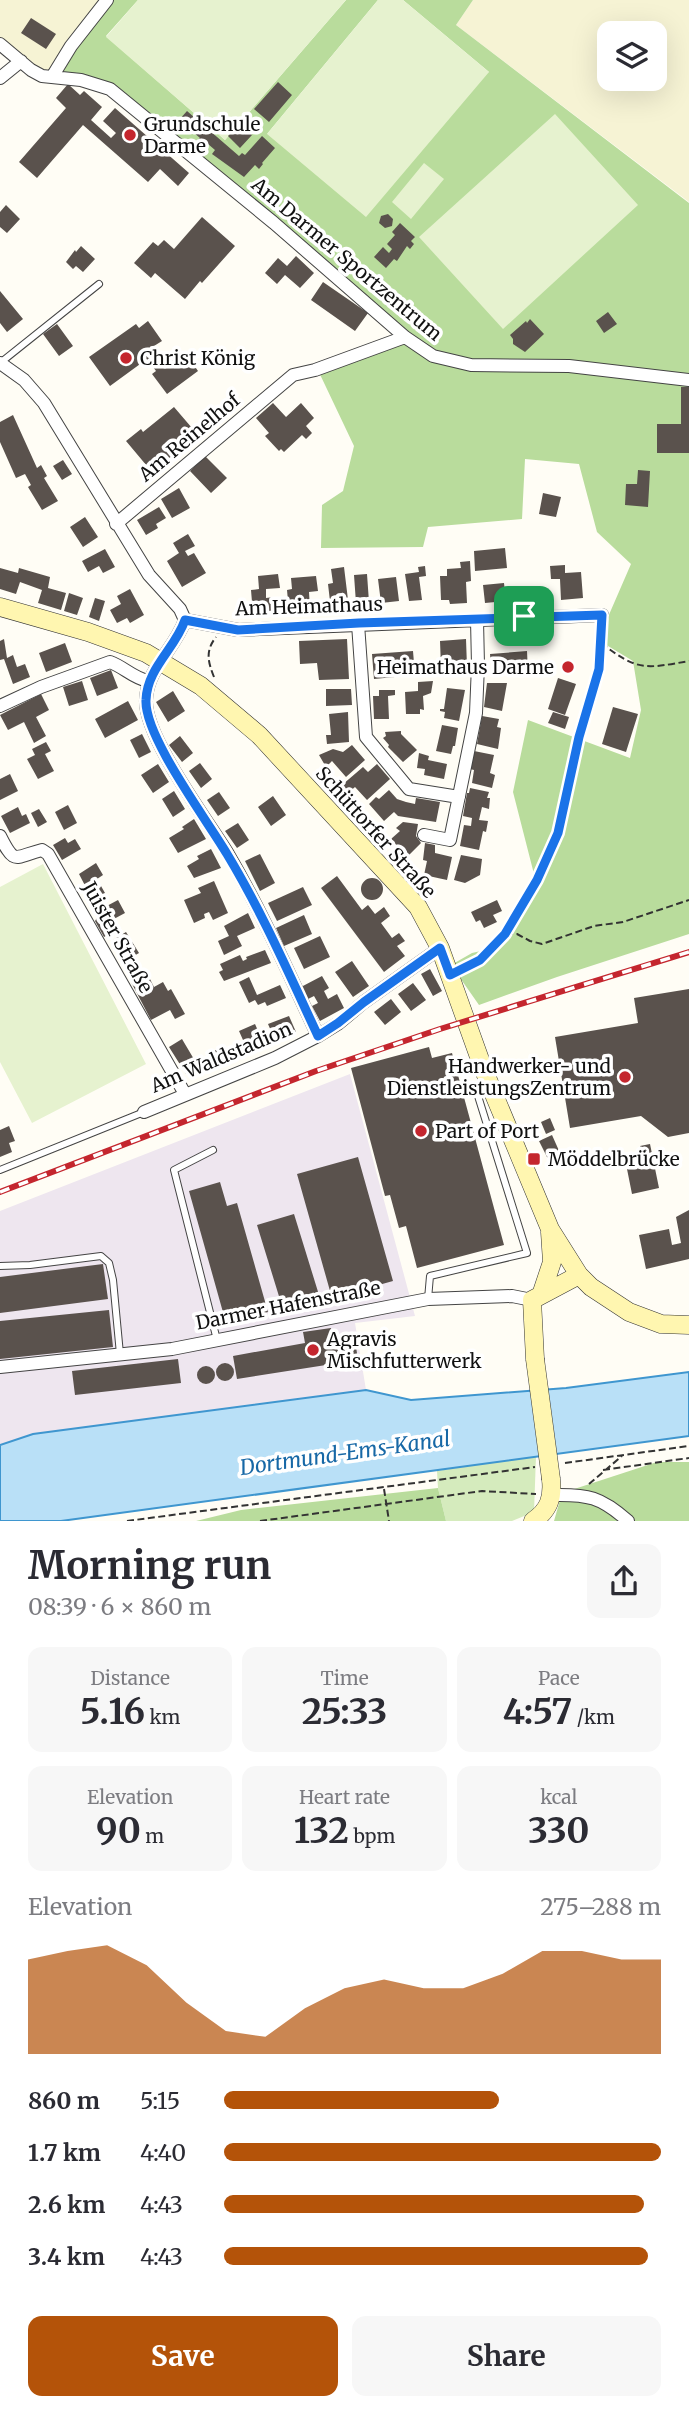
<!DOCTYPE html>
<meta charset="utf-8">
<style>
:root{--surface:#fff;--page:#f7f7f7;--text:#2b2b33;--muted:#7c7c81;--accent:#b45309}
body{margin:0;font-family:Merriweather,serif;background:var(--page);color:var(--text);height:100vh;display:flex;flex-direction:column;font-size:26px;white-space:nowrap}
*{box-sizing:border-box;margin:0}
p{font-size:23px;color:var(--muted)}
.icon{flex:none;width:38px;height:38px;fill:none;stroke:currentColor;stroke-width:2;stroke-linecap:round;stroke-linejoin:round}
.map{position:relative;height:1521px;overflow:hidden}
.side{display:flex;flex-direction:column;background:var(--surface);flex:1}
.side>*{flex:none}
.controls{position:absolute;left:597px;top:21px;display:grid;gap:14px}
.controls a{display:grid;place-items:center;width:70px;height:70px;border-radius:14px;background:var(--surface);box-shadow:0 7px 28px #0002;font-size:35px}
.pin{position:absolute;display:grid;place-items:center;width:60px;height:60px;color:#fff;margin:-30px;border-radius:14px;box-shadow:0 4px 10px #0006}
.round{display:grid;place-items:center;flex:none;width:74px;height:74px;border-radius:14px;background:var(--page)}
.head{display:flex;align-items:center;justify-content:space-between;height:119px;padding:0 28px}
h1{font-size:38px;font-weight:700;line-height:52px}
.figures{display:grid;grid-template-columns:repeat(3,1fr);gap:10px;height:119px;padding:7px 28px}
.figures div{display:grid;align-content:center;border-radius:14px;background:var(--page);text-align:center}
.figures b{font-size:35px;font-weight:700}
.figures small{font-size:19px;font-weight:400}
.figures p{font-size:19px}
.chart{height:196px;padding:14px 28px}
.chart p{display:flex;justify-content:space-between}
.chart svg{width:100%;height:126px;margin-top:7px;fill:var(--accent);opacity:.7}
.action{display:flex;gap:14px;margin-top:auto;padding:14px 28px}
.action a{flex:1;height:80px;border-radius:14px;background:var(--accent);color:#fff;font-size:28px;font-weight:700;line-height:80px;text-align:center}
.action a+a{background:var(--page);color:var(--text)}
ul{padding:0 28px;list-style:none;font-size:23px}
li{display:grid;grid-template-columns:112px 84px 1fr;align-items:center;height:52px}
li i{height:18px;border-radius:9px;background:var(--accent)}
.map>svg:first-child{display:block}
.industrial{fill:#eee6ef}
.farmland{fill:#f6f3d4;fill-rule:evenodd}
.green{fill:#d5ebbd}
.forest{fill:#b9dc9c}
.pitch{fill:#e6f2cf}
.water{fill:#b9e0f7;stroke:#3f96cf;stroke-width:2}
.building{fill:#5a524d}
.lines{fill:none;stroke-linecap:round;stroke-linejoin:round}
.lane-casing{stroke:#444;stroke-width:8}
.street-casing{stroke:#444;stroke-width:14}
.secondary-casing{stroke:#333;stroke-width:19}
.path{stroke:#333;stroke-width:2;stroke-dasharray:7 3.5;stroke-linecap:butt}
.lane{stroke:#fff;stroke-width:6}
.street{stroke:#fff;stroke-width:12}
.secondary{stroke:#fff6b0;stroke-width:18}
.rail-casing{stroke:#c4262e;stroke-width:6}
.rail{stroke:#fff;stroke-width:3.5;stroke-dasharray:10;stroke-linecap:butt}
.secondary-bridge-casing{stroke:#333;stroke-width:19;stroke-linecap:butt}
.secondary-bridge{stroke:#fff6b0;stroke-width:18}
.route-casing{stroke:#fff;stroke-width:14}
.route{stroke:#1a73e8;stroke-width:9}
.poi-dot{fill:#c4262e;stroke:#fff;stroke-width:2.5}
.labels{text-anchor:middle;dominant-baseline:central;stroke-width:7;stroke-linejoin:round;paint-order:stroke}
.poi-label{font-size:19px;fill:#111;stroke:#fff;text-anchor:start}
.street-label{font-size:19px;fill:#111;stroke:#fff}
.water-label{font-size:21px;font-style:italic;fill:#1768a6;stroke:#fff}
</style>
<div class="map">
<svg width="689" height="1521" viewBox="0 0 689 1521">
<rect width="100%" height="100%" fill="#fffdf5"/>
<path class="industrial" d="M350,1074L415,1316L355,1323L366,1390L33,1434L0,1445V1211Z"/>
<path class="farmland" d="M0,0H105L52,76L44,75L0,43Z
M473,0H689V202L456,25ZM609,33H654V79H609Z"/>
<path class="green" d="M536,1456L534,1512L512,1521H446L438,1488L437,1471Z"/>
<path class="forest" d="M109,0H138L106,36L225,140L346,0H378L267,134L489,72L403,0H473L456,25L689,203V934L557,977L479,1005L451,965L472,953L485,950L503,932L535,878L513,792L528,720L630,758L641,710L633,661L598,640L631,564L597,532L579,464L525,459L522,519L428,527L423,547L321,548L322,505L343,491L354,446L316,366L404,334L111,88L55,76Z
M657,1462H689V1521H554L562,1493Z
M438,1488L446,1521H196L241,1510Z"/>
<path class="pitch" d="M138,0H346L225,140L106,37Z
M378,0H403L489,72L366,217L267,134Z
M555,114L638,205L503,329L419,237Z
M424,163L444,179L411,219L392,202Z
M43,864L146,1064L32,1123L0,1062V887Z"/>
<path class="water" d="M689,1372V1436L61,1521H0V1445L33,1434L366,1390L411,1400L566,1388Z"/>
<path class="building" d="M31,18L56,34L46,49L21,33Z
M278,82L292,95L269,122L254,109Z
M68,84L80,95L84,91L102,107L91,120L111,138L116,133L103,121L115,108L189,173L178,186L160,169L148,182L83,125L37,178L19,162L66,108L56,98Z
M187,111L239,156L242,153L245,155L262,136L275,148L262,163L263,164L259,169L255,165L244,177L212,154L215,150L208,144L205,147L198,140L200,138L179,120Z
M239,124L252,135L240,148L228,136Z
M6,205L20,219L7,233L0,227V212Z
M388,214L393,219L392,226L385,228L379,223L381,216Z
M202,217L235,246L202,283L200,281L185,299L155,273L151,278L134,263L153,242L158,246L164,240L174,249Z
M400,223L415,237L411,241L414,244L410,249L407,246L397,261L394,259L386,268L374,257L383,247L389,253L392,249L387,244L395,235L392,232Z
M81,246L95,259L83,272L76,266L73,269L66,262L75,250L76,252Z
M296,256L314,273L300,288L285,275L277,284L265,273L278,258L287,266Z
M323,282L368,313L355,331L311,300Z
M0,291L23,319L7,332L0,323Z
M608,312L617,324L604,333L596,321Z
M530,319L544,334L525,352L513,344V339L510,335L526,321L527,323Z
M148,321L162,341L154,346L167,364L184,351L198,371L167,394L152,374L156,371L147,359L110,386L89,357L136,324L139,328Z
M57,324L73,346L59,356L43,334Z
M681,387H689V453H657V424H681Z
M273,403L286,417L301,403L314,418L306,426L312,433L306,439L302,435L284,452L281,449L279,451L265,436L269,433L256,418Z
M174,407L198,435L171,458L173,460L164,467L162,464L152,472L126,441L141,429L143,432Z
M13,415L37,468L41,465L47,476L44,478L58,501L42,510L28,487L31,485L25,474L16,478L0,442V422Z
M205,456L227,478L211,493L190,471Z
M63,460L72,474L62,480L53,466Z
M638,470L650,471L648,507L625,505L626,484H637Z
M179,488L190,508L172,518L161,499Z
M543,493L561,497L556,517L539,514Z
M159,507L166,518L156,524L158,528L146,535L137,520Z
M85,517L98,537L83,547L70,527Z
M188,534L195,546L185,551L188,556L194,553L206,573L182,587L167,561L179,553L173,543Z
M505,548L507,568L475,571L474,551Z
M105,549L115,567L103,573L99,566L88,572L82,561Z
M470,561L471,581L466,582L467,603L450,604L449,600H441L440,576H447V569L461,568L460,562Z
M565,565V573L581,572L583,598L561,600L560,579H551L550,566Z
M425,566L426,576L419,577L422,600L409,601L405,574L419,572L418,567Z
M344,567L349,608L331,610L328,584L333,583L331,569Z
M0,568L18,573L19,568L50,577L48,588L66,593L61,610L38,603L42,590L20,582L16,594L0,589Z
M278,574L280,588L266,589V598L274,597L275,613L253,614L251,590L259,589L258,576Z
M367,574L369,602L356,603L354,575Z
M316,576L318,591L309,592L310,610L289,612L287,590L292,589L291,578Z
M396,577L399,601L381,603L378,579Z
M504,583L506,601L485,603L483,585Z
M130,589L144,615L130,623L127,618L117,623L110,610L121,604L117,596Z
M69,593L83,598L77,615L64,611Z
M95,598L105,601L99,621L89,617Z
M4,639L7,658L13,655L17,667L25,664L30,677L13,684L4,659L0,660V641Z
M347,639L349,679L319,680L317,663L300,664L299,641Z
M466,639L467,667H441L440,641Z
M65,643L72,662L46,672L39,653Z
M413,651L415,675L374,679L372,654Z
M527,651L528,673L492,675L490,654Z
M111,670L118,688L97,696L90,678Z
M558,678L576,684L565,715L548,709Z
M82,681L88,700L69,706L63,687Z
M433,681L431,693L423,696L424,710L420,709V714H406L405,692L418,691V682Z
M487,683H507L502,711L484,707Z
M447,688L465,690L459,721L444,718L445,712L440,711V709H444Z
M326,689H351L352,705L326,706Z
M379,690H395V695L388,696L389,719H374L373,696H379Z
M173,691L185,711L168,722L156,702Z
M41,694L49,710L36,717L46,736L34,743L24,722L8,730L0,715Z
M128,701L138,720L105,738L95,719Z
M613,707L638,714L626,752L602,744Z
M348,712L349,742L327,744L326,735H331L329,714Z
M553,712L569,717L565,729L548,723Z
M482,716L499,719L497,727L501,728L498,749L477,744Z
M442,725L458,728L455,746H453L451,754L436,751Z
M401,731V734L417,750L403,762L388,747L389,745L383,738L386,736L385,732Z
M142,734L151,752L139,758L130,740Z
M180,736L193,753L182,762L169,745Z
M46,742L51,751L45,754L54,771L38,779L27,759L35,755L32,749Z
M352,745L365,760L346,777L332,761L326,767L319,755L333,749L343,752Z
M474,751L494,755L490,773L495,775L492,788L472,783L474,770L470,769Z
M419,753L429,756L428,760L447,764L444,779L424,775L425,769L417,768Z
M200,763L212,779L201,788L189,771Z
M158,764L169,782L153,793L141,775Z
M377,764L390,779L367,800L355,787L348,793L342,785L363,767L368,772Z
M10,774L18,791L0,800V779Z
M470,788L489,792L487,798H490L489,809L482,807L479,820L488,821L486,832L483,831L479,850L460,846L464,825L471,826L472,818L463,816L467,793H469Z
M389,790L397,799L406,802L415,804L416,798L440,802L436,822L398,816L394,812L384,821L369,804L376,797L379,799Z
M174,791L185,809L173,817L162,799Z
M219,792L230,808L218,816L207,800Z
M273,796L286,815L271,826L258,807Z
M68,805L77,823L64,830L55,812Z
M18,807L22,816L26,814L30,823L10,833L1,816Z
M39,809L47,822L38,827L31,813Z
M194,819L206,839L178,853L169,838L184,829L182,827Z
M403,822L418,824L416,836L421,843L407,857L391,839L400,831L396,828Z
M238,823L249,840L237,848L225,831Z
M65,838L68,843L75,839L81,849L62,860L53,845Z
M425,843L435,845V853L452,857L447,880L424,875L427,861L423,860Z
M211,849L221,868L194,878L187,866L199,859L197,856Z
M260,854L275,883L260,891L245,861Z
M461,855L482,859L480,875L465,883L454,880Z
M96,863L103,875L97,879L105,893L93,901L79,874Z
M337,876L362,910L368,905L375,914L384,907L390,916L381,923L392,938L399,933L405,941L397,946L405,956L384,972L321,888Z
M361 889a11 11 0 1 1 22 0a11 11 0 1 1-22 0Z
M214,881L228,913L213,920L209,912L204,914L205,918L194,923L184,900L201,893L198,888Z
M303,887L312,905L277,921L268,903Z
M118,900L125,913L112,920L110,926L113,932L104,937L95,921L103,908Z
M497,900L502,911L493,915L497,922L484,928L480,920L476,922L471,912Z
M248,913L255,928L237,936L242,946L224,955L218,941L229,936L224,926Z
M304,915L312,934L284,946L276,928Z
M126,932L139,953L125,961L113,940Z
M320,936L330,957L304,969L294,948Z
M265,950L271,963L224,981L219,972L223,970L220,964L240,955L243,961L247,959L246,957Z
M352,961L369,986L353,997L335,972Z
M430,969L442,991L433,996L421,974Z
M147,973L154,987L163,982L168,991L171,989L185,1014L175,1019L170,1010L151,1020L131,982Z
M322,976L329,988L324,991L328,999L337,994L344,1008L320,1021L312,1006L318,1003L314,996L308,999L301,987Z
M249,977L257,995L280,985L286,998L267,1006L265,1002L258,1005L255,1000L249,1003L239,982Z
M413,983L426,1000L411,1011L398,994Z
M689,989V1133L668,1137L641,1116L570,1128L555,1037L638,1023L634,998Z
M391,999L401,1012L385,1025L374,1012Z
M289,1016L296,1032L275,1040L268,1024Z
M255,1024L263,1042L247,1049L239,1031Z
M182,1039L198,1066L186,1074L169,1047Z
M225,1046L231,1059L213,1066L207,1054Z
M429,1047L432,1058L452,1053L504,1245L417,1268L406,1226L399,1228L390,1195L385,1196L351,1068Z
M550,1118L555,1130L546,1134L541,1122Z
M9,1126L15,1141L9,1143L12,1152L0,1157V1130Z
M552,1135L560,1153L548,1159L539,1141Z
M650,1144L659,1188L632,1194L625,1159L642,1155L640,1146Z
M358,1157L393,1281L332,1298L297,1174Z
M220,1182L227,1206L237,1203L268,1312L226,1323L189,1191Z
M689,1210V1259L646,1269L639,1235L669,1229L672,1245L681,1243L676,1217Z
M294,1214L319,1295L282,1306L257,1225Z
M103,1264L108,1299L0,1313V1277Z
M109,1310L113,1347L0,1359V1321Z
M331,1328L332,1336L354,1333L358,1360L237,1379L233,1356L305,1343L303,1332Z
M178,1359L181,1383L75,1395L72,1371Z
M216 1372a9 9 0 1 1 18 0a9 9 0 1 1-18 0Z
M197 1375a9 9 0 1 1 18 0a9 9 0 1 1-18 0Z"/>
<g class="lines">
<defs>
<path id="lane" d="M0,363L99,284
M213,1150L174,1170L217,1340
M0,1170L144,1112
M0,1266L30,1265L101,1256L109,1263L113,1280L120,1354
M428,1299L430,1276L527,1253L478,1096"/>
<path id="street" d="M0,44L31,70L42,76L81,80L110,89L274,223L405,337L433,356L471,365L569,366L689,380
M52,77L71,46L107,0
M0,78L21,61
M0,363L24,380L44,403L149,575L180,609L185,620C175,649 147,668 146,700C144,736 207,820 228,854C262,912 289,974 318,1036
M116,524L293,375L315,370L405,337
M185,620L238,630L602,615
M358,624L366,737L409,789L459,797
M0,706L41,687L110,662C124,667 133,678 148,681
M424,835L450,840L476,713L478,665L477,620
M0,836C15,866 14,857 42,850L48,854L185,1094
M144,1112L275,1058L318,1036L339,1023L364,1002L440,948
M0,1367L172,1349L428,1299L512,1296L532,1300
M552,1495C588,1494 601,1497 628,1521"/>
<path id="secondary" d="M0,607L88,632L146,653L201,686L259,735L418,907L440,948L483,1068L550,1229L579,1275L591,1287L629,1312L661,1324L689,1325
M541,1295L552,1262L550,1232
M535,1359L532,1300L579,1275
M533,1521C549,1510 553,1498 551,1479"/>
</defs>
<use href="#lane" class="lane-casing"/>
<use href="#street" class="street-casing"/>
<use href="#secondary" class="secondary-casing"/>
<path class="path" d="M601,643C638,671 644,669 689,661
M214,677C208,662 205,651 216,637
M506,934H517L530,941L542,944L594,926L623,922L689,900
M464,969L480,960L505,934L537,880L558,833L579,737L599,669L601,628
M565,1463L689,1446
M603,1470L689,1458
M589,1484L622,1456
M384,1489L389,1521
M127,1521L535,1467
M260,1521L482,1491L536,1494"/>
<use href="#lane" class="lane"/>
<use href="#street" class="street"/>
<use href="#secondary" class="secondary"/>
<defs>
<path id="rail" d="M0,1192L316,1071L440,1029L689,952"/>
</defs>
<use href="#rail" class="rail-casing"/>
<use href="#rail" class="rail"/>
<defs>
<path id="secondary-bridge" d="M535,1359L551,1479"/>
</defs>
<use href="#secondary-bridge" class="secondary-bridge-casing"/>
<use href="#secondary-bridge" class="secondary-bridge"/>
</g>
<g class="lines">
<defs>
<path id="route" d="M602,615L599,669L579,737L558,833L537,880L505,934L480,960L450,975L440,948L364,1002L338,1023L318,1036C289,974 262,912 227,854C207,820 144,736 146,700C147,668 175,649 185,620L238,630L359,623Z"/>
</defs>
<use href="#route" class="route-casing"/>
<use href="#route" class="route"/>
</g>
<g class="poi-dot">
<circle cx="130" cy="135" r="7"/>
<circle cx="126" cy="358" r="7"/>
<circle cx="568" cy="667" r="7"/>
<circle cx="625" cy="1077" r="7"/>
<circle cx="421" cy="1131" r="7"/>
<rect x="527" y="1152" width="14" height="14" rx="3.5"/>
<circle cx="313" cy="1350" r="7"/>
</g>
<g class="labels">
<g class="poi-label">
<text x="144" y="124">Grundschule<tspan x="144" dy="22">Darme</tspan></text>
<text x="140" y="358">Christ König</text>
<text x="554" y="667" text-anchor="end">Heimathaus Darme</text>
<text x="611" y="1066" text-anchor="end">Handwerker- und<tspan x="611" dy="22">DienstleistungsZentrum</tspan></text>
<text x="435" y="1131">Part of Port</text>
<text x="548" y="1159">Möddelbrücke</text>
<text x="327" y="1339">Agravis<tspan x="327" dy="22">Mischfutterwerk</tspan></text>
</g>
<g class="street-label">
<text transform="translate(347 259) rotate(40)">Am Darmer Sportzentrum</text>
<text transform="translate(189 437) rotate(-40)">Am Reinelhof</text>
<text transform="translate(309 606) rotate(-2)">Am Heimathaus</text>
<text transform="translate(376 832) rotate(48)">Schüttorfer Straße</text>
<text transform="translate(118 937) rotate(61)">Juister Straße</text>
<text transform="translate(221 1057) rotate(-23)">Am Waldstadion</text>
<text transform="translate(288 1305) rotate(-11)">Darmer Hafenstraße</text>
</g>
<g class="water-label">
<text transform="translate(345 1453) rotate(-8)">Dortmund-Ems-Kanal</text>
</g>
</g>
</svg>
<div class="controls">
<a><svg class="icon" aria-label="layers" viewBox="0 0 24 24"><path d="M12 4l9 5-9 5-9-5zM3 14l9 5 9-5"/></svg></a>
</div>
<div class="pin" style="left:524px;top:616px;background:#1e9e55"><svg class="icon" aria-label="arrive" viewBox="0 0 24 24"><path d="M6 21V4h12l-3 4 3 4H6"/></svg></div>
</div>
<section class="side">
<div class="head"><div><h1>Morning run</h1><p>08:39 · 6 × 860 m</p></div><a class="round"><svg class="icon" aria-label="share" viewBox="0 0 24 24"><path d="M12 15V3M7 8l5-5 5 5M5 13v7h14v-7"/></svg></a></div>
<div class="figures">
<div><p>Distance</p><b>5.16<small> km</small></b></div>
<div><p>Time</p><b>25:33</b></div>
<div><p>Pace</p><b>4:57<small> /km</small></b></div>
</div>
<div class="figures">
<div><p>Elevation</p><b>90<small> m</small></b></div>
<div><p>Heart rate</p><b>132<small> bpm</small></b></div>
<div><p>kcal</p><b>330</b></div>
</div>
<div class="chart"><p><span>Elevation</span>275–288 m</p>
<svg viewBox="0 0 160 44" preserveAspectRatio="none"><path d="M0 44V11L10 8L20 6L30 13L40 26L50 36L60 38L70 28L80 21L90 18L100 21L110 21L120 16L130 8L140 8L150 11L160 11V44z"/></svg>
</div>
<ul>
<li><b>860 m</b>5:15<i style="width:63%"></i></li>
<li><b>1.7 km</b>4:40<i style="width:100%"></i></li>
<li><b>2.6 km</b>4:43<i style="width:96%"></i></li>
<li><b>3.4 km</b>4:43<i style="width:97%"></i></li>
</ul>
<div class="action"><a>Save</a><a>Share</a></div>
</section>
